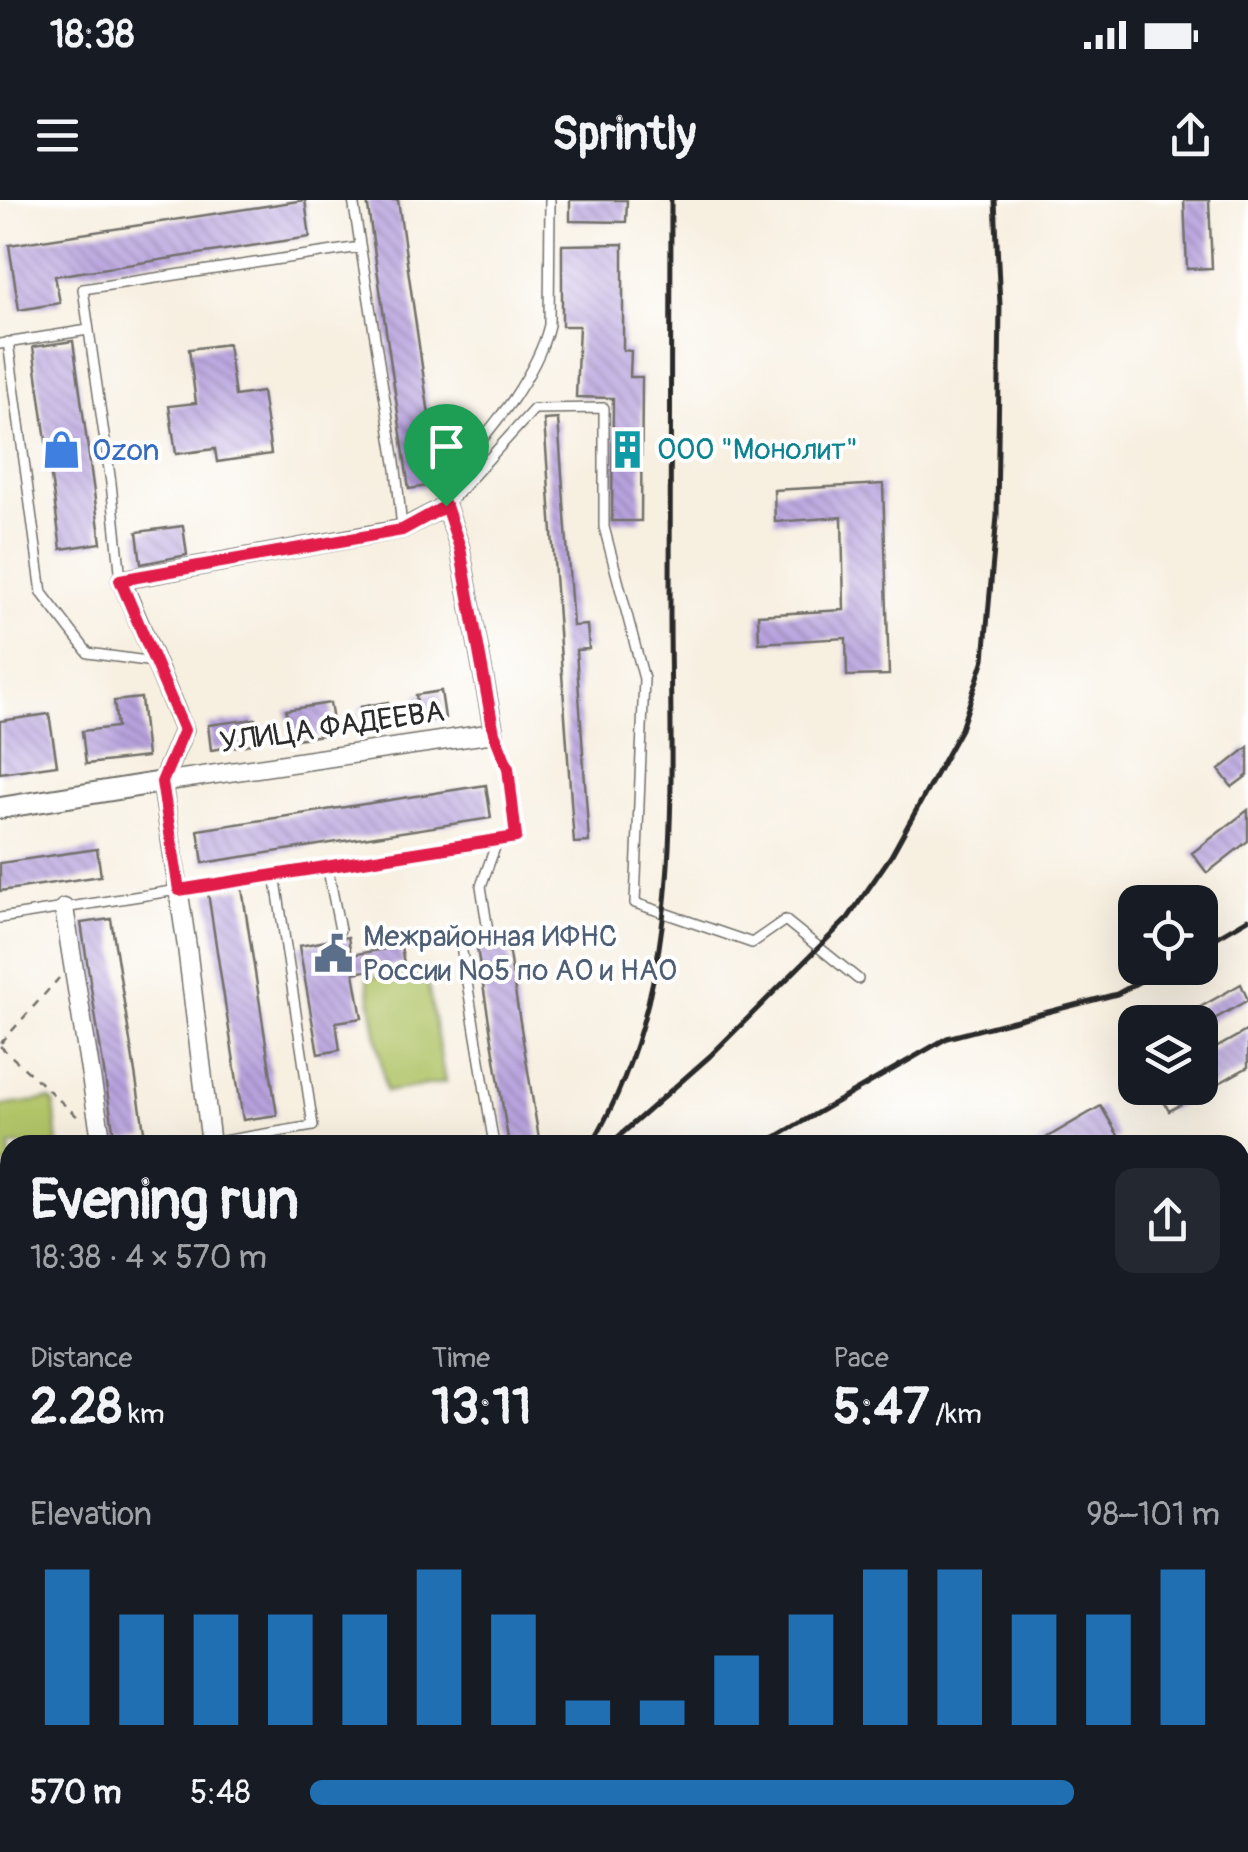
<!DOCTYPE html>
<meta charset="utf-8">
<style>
:root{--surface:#171b24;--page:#242831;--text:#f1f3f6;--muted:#9ea1a6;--accent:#1f6fb2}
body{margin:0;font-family:Pangolin,sans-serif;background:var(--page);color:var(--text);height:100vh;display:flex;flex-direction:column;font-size:38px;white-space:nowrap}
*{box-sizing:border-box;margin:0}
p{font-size:32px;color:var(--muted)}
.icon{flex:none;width:55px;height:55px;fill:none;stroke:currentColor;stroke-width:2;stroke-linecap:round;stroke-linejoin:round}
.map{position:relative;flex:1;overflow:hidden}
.details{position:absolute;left:0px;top:935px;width:1250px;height:718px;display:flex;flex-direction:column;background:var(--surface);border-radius:30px 30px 0 0;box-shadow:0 10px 40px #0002}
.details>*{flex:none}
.tools{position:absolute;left:1118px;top:685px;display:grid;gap:20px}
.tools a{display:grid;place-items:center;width:100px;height:100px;border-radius:20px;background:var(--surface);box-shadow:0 10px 40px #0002;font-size:50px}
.pin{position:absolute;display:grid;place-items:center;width:85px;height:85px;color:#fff;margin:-102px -42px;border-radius:50% 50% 50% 0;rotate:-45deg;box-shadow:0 0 10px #0007}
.pin .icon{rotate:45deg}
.round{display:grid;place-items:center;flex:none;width:105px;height:105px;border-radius:20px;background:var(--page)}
.headline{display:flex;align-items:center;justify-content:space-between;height:170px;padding:0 30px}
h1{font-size:55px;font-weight:700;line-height:75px}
.metrics{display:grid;grid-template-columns:repeat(3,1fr);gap:15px;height:170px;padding:10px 30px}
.metrics div{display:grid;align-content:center}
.metrics b{font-size:50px;font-weight:700}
.metrics small{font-size:28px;font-weight:400}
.metrics p{font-size:28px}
.chart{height:280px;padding:20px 30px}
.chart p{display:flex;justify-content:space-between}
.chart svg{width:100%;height:180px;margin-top:10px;stroke:var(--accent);stroke-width:6}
ul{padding:0 30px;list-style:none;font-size:32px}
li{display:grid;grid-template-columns:160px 120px 1fr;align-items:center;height:75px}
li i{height:25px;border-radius:12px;background:var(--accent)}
.status{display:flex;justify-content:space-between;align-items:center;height:70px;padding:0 50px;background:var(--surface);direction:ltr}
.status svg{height:28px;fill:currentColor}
header{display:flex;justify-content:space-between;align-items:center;height:130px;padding:0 30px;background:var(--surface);font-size:45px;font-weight:700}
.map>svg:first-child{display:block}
.garden{fill:#b1c468;stroke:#6e784a;stroke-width:2.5}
.building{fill:url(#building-back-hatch)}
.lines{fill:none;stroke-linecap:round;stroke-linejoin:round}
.service-casing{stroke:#72706a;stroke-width:12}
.minor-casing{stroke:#72706a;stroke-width:21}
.tertiary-casing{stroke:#72706a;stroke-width:24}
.path{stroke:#72706a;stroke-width:2.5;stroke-dasharray:8 8;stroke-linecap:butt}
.service{stroke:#fff;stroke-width:9}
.minor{stroke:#fff;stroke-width:18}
.tertiary{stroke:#fff;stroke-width:20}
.rail{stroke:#2b2b2b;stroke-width:5}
.route-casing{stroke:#fff;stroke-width:20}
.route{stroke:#e11d48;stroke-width:12}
.labels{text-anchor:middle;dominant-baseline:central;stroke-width:8;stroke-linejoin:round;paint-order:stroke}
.culture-label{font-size:30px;fill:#0d838f;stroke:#fff;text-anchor:start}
.shop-label{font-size:30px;fill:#366cbe;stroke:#fff;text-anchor:start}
.street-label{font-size:30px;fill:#2b2b2b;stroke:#fff}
.service-label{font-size:30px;fill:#4e5e75;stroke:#fff;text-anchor:start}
</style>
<div class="status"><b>18:38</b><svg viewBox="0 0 49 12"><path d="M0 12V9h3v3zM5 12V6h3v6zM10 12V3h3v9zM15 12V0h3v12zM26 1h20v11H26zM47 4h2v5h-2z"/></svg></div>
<header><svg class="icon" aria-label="menu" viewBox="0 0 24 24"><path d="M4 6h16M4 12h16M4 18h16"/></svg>Sprintly<svg class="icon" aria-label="share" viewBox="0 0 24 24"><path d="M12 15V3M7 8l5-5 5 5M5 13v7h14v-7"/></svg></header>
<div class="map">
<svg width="1248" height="1652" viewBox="0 0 1248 1652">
<defs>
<pattern id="building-back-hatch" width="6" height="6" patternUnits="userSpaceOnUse" patternTransform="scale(2.5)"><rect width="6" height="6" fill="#b8a3de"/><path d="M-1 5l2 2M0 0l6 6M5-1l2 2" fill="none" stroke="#9685b4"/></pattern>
</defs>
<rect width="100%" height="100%" fill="#fff"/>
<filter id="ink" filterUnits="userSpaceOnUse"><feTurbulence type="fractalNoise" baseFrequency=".01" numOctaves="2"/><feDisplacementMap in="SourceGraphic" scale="20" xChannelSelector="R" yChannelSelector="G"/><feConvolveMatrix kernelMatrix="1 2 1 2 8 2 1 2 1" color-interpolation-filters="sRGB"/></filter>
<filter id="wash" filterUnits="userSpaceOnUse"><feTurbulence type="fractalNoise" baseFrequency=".0048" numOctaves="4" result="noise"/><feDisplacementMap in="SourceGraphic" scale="40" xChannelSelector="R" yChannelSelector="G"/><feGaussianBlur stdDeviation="2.25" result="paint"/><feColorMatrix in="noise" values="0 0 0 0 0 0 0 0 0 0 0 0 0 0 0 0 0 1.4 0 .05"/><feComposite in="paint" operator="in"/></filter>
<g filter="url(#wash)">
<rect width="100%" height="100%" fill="#f7efe0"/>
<path class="garden" d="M425,768L445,882L386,892L367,778Z
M49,899L54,903L58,945H10V965L0,967V906Z"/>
<g id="blocks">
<path class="building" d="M305,0L310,37L55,76L60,103L19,110L9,45Z
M367,0H398L439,284L409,289Z
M570,0H627L626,22L570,21Z
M1184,0H1209L1212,68L1187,69Z
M623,44V150L631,151L630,177H642L641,321H612L613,198L576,197L579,126H562V45Z
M73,141L101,343L61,349L33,147Z
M228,144L235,196L262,192L271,254L217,262L215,249L176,254L169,206L196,203L189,149Z
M558,219L573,426L587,425L589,449L576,450L589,642L574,643L544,220Z
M883,284L889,475L847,476L846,438L759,443L758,415L844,410L842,317L775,322L774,290Z
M183,326L187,355L141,364L137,332Z
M441,491L445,518L420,522L416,495Z
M141,498L147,557L86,564L82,531L117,527L114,501Z
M388,502L392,526L364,531L360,507Z
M330,503L335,533L290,540L286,510Z
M49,514L57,565L0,573V521Z
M255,519L259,543L211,550L208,525Z
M1248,547V575L1232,587L1219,570Z
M486,585L491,618L203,663L198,630Z
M1248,610V641L1207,673L1192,653Z
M97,649L101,676L0,691V663Z
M242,688L277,915L243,920L208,693Z
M111,719L145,937L115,942L81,723Z
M348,737L351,755L401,746L404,764L354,773L362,818L336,822L340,850L318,854L299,746Z
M507,742L540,945H509L477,748Z
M1241,784L1248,800L1200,827V822H1174Z
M1248,830V867L1169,911L1156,888H1200V857Z
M1101,906L1119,937L1105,945H1034Z"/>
</g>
</g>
<g filter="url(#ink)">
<use href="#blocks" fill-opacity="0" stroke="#72706a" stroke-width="2.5"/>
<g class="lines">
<defs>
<path id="service" d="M353,0L396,269L402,328
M8,142L42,393L88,453L154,462
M0,144L88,130
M461,287C466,251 494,227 514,198C529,175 543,151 549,125L550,0
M446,306L534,209L604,208V327L644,479L635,703L752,743L785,720L858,779
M121,380L111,283L83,89L360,47
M327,665L340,730
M0,718L515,637L508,568L494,533
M211,943L313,926L275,674
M494,945L461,746L488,731L481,686L498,639
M1240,965L1248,956
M0,1061L10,1060
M0,1130L10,1128
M0,1263L10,1261
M0,1630L10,1625
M328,1642L331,1645L334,1642
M415,1642L424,1652
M803,1642L811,1652
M84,1652L100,1642"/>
<path id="minor" d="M446,306L460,348L494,533L162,582L184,530L121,380L402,329Z
M162,582L187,747L211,945
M64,708L102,945
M0,995L10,994
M1240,1024L1248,1031
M0,1542L10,1536
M1240,1622L1248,1627
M1163,1642L1177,1652
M717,1652L727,1642"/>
<path id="tertiary" d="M0,608L162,582"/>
</defs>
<use href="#service" class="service-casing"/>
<use href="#minor" class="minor-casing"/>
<use href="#tertiary" class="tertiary-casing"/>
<path class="path" d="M1,843L59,778
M0,846L80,919"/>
<use href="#service" class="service"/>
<use href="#minor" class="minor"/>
<use href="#tertiary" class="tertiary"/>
<path class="rail" d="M1200,747L1248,719
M591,945C687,786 670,589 670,411C670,274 671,137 671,0
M609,945L710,856L848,718L891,656L961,529L984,459L997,316L1000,105L995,0
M762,945L947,838L1117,794L1164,768
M0,1448L10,1440"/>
</g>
</g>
<g class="lines" filter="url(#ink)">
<defs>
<path id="route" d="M446,306L460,348L494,533L508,568L516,637L179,690L162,582L184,530L120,380L402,330Z"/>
</defs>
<use href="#route" class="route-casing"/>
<use href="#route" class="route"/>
</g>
<defs>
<symbol id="building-bare" viewBox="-9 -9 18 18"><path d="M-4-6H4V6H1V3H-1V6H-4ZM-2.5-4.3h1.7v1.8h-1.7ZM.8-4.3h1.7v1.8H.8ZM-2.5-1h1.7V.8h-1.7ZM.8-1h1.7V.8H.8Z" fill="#0f9aa8" stroke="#fff" stroke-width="2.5" paint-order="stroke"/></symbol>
<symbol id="shop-bare" viewBox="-9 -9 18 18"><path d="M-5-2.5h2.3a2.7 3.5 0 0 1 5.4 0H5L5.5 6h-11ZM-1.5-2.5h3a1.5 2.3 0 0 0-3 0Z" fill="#3f7fe0" stroke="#fff" stroke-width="2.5" paint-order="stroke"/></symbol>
<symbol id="civic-bare" viewBox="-9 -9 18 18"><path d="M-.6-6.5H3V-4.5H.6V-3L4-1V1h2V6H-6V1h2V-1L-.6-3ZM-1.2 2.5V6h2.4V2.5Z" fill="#5c6f8a" stroke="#fff" stroke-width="2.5" paint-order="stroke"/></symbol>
</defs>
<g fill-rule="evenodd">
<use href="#building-bare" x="600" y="222" width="55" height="55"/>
<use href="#shop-bare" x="34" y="222" width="55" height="55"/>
<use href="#civic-bare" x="306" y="726" width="55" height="55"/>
</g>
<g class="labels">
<g class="culture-label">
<text x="657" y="249">ООО "Монолит"</text>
</g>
<g class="shop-label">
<text x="92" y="250">Ozon</text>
</g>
<g class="street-label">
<text transform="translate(332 527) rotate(-8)">УЛИЦА ФАДЕЕВА</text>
</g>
<g class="service-label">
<text x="363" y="736">Межрайонная ИФНС<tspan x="363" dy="34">России №5 по АО и НАО</tspan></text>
</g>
</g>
</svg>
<div class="tools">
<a><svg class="icon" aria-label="locate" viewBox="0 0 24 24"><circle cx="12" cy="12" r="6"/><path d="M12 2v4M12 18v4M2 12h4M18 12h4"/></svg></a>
<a><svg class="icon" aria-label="layers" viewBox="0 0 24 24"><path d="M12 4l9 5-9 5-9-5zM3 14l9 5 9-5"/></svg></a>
</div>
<div class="pin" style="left:446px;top:306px;background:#1e9e55"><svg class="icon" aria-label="arrive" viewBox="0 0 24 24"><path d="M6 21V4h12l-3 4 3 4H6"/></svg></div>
<section class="details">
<div class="headline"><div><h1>Evening run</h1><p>18:38 · 4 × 570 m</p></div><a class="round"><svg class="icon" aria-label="share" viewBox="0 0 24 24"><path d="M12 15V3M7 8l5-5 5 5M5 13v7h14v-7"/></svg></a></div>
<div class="metrics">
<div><p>Distance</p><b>2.28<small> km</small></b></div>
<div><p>Time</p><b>13:11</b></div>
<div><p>Pace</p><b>5:47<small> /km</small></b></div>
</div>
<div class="chart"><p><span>Elevation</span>98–101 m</p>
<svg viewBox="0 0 160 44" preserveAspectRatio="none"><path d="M5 44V6M15 44V17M25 44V17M35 44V17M45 44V17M55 44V6M65 44V17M75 44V38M85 44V38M95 44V27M105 44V17M115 44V6M125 44V6M135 44V17M145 44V17M155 44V6"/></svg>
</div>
<ul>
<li><b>570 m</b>5:48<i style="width:84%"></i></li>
</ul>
</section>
</div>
